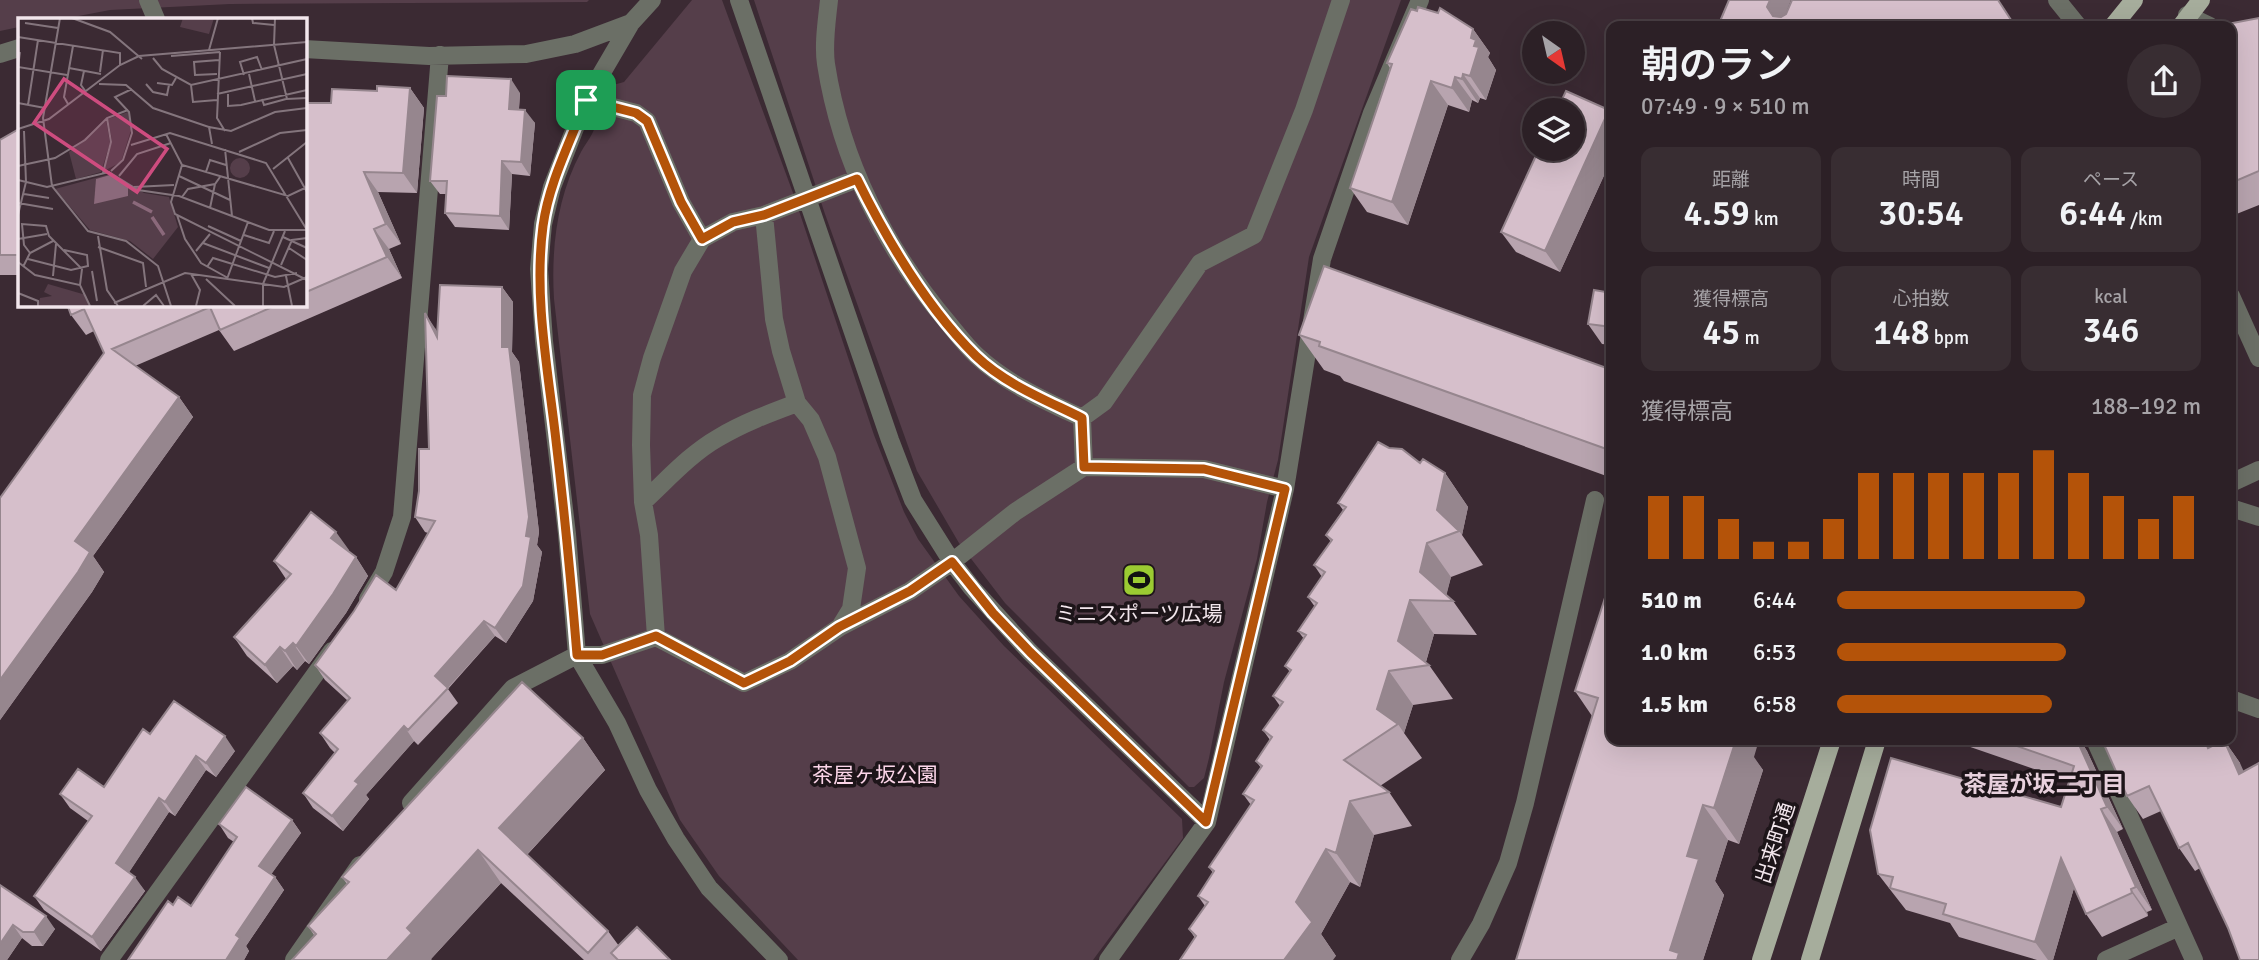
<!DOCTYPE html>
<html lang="ja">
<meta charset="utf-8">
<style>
:root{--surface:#2c2026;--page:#382d32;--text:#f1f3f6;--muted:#a6a3a7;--line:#483e43;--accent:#b45309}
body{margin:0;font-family:Signika,"Noto Sans JP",sans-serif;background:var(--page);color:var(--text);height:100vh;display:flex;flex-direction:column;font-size:26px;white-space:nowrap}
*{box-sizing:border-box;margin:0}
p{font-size:23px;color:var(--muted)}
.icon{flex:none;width:38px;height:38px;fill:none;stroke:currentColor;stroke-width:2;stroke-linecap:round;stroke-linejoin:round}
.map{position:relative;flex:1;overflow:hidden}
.sheet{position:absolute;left:1606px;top:21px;width:630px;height:724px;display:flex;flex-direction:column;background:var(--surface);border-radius:14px;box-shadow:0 7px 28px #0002,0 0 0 2px var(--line)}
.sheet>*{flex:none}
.needle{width:46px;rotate:146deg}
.buttons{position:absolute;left:1522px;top:21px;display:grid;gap:14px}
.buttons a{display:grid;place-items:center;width:63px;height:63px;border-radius:50%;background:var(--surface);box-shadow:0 7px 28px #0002,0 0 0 2px var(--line);font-size:35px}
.pin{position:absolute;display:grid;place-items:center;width:60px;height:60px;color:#fff;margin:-30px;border-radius:14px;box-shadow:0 4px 10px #0006}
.round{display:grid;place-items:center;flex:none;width:74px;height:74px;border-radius:37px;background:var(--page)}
.head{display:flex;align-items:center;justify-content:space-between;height:119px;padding:0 35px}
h1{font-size:38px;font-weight:600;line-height:52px}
.figures{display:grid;grid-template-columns:repeat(3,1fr);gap:10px;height:119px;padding:7px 35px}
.figures div{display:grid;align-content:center;border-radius:14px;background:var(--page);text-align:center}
.figures b{font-size:35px;font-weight:600}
.figures small{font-size:19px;font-weight:400}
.figures p{font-size:19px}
.chart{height:196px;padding:14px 35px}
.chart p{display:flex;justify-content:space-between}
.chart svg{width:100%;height:126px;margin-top:7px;stroke:var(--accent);stroke-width:6}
ul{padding:0 35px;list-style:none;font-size:23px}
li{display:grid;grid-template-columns:112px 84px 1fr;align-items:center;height:52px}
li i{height:18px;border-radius:9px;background:var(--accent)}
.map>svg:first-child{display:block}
.green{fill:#553e4a}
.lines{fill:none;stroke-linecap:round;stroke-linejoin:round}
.minor{stroke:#6b6f66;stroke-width:18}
.major{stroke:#a6ad9c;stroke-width:18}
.wall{fill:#b8a4af}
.shaded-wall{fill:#96868e}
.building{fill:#d6bfcb;stroke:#96868e;stroke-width:2}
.route-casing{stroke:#fff;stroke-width:14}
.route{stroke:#b45309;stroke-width:9}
.labels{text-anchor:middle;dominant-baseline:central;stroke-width:7;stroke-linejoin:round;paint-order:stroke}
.poi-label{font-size:21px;fill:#f2e6ec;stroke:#1d1519}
.park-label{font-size:21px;fill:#fbd5e8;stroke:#1d1519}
.street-label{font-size:21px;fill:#f2e6ec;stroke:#1d1519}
.neighbourhood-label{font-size:23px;font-weight:bold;fill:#e8d1dd;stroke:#1d1519}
.inset-river{fill:none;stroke:#8b697b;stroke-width:3.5}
.inset-road{fill:none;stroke:#84757d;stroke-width:2}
.view{fill:#ce4c7f;fill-opacity:0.15;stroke:#ce4c7f;stroke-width:3.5}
.inset-edge{fill:none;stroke:#f2e6ec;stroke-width:3.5}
</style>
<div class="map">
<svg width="2259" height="960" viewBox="0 0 2259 960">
<rect width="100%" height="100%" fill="#3b2a33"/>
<path class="green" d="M0,0H589L587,2L230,4L110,10L63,19H19V27L0,31Z
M692,0H722L793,193L874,435L904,512L918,539L959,596L1004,646L1182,819L1183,838L1093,960H798L719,876L680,820L590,614L554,299C551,248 557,197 581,152C584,146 589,140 592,134C600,118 604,100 613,85L624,82Z
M754,0H1401L1309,257L1278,460L1267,502L1257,559L1224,682L1209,758L1204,778L1194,787H1189L1005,603L959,543L917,471L825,214Z"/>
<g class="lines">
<path class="minor" d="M148,0L156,19
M739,0L890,440L913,500L952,562L972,588L1030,652L1207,822
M829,0C827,20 823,44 826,64C841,161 886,250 949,324C958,335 967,347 977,356C1007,384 1046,401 1082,418L1084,467
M2057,0L2078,26
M2187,15L2210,26
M631,23L586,100L552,187L543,224L539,269L544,341L567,534L577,655L617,723L648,790L676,839L709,888L779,960
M304,49L429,56L526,54L575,44L631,23L652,0
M0,54L19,48
M702,239L733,222L764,215L857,179
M2231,296L2259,358
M1082,418L1104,402L1200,263L1254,235L1304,110L1341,0
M2231,483L2259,470
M643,502C667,480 690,454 718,438C743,423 770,413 797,403
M2231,508L2259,517
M368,599L384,572L402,517L440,55
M840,627L910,591L952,562L1015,512L1084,467L1204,469L1285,489
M656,637L744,683L790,661L840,627L851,609L857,568L827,457L811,420L797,403L781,351L774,319L764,215
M2231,699L2259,709
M2095,740L2194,960
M411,803L513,688L577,655H602L656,637L649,535L643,502L641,445L642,395L652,358L683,271L702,239L681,202L647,121L636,113L586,100
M109,960L332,651
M294,960L360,865
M1108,960L1207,822L1285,489L1322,259L1372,113L1420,0
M1460,960L1481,924L1508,863L1525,803L1595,500
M2106,960L2179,927"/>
<path class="major" d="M2113,26L2134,0
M2181,26L2201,0
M1761,960L1832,740
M1810,960L1877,740"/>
</g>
<path class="wall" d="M2259,18V205L2234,215L2231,211V26Z
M1473,29L1490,53L1488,57L1496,70L1486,100L1480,98L1478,103L1472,100L1469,112L1448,105L1408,225L1367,212L1350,188L1390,68L1387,63Z
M410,88L424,108L417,193L378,192L401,244L389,249L402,278L234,351L219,330L135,366L179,397L193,417L93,556L104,572L92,592L0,720V498L104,353L94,331L86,335L71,315L67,304H304V103H331L377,91Z
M520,93L519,109L535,123L530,176L512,174L509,230L455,227L445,213L446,194H440L430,181L446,96Z
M1612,113V158L1560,272L1516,252L1501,232Z
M19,129V275H0V140Z
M502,287L513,302L512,352L519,362L539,532L537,545L542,552L533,601L506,643L495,636L448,689L458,703L418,745L414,741L366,795L369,799L343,831L313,808L303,793L335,753L330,748L320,733L348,701L325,680L315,665L396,590L428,533L425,532L415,517L429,449L435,328L437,332Z
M1612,293V345L1602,344L1588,324Z
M1299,335L1612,370V478L1344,381L1340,376L1324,370Z
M1389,448L1445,473L1468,507L1462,535L1483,565L1451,577L1446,595L1453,601L1477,635L1434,634L1426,662L1429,665L1453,699L1413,705L1404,733L1422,758L1380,786L1389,792L1412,826L1374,835L1360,887L1350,882L1321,934L1336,956L1195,938L1189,929L1205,906L1198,896L1213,873L1209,867L1251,805L1243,794L1261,768L1256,761L1270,740L1263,730L1280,706L1273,696L1290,672L1285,666L1304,639L1298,631L1315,607L1308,597L1322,577L1314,565L1331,542L1326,535L1343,510L1338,503Z
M349,550L348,551L356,557L368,576L346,613L309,664L305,661L297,670L293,666L277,683L247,656L234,637L286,579L274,561Z
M1612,576L1763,770L1739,844L1728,840L1715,881L1724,895L1703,960H1516L1592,716L1575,691Z
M150,734L235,751L216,777L206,770L175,816L169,812L129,872L145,891L101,951L44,910L34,896L88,821L70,808L60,794L104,787Z
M583,738L605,770L527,855L608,931L619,946L670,960H584L501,883L431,959L314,935L308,926L347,884L342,877Z
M1950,740H2080L2087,751L2123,829L2117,832L2152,910L2147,912L2148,916L2102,937L2086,914L2074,888L2053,960H2037L1959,937L1950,923L1906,910L1878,874L2061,807L2069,781Z
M2102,740H2207L2211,746L2224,740L2240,763L2228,928L2200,868L2195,871L2179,848L2161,811L2143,819L2127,796Z
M292,820L301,833L271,874L275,877L284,890L246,946L249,951L244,960H128L173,905L191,906L234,842L228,838L219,824Z
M0,885L55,929L43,946H32L22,938L7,960Z"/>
<path class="shaded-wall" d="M1770,0H1791L1781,26L1767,7Z
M1473,29L1490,53L1488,57L1496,70L1486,100L1470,76L1471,38Z
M1463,74L1480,98L1478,103L1462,79Z
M1455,77L1472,100L1469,112L1452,88Z
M511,79L520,93L518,122L509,109Z
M1431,81L1448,105L1408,225L1392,202Z
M410,88L424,108L417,193L403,173Z
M525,110L535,123L530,176L521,162Z
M1609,110L1612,113V158L1560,272L1545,251Z
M502,161L512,174L509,230L500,216Z
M364,172L378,192L401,244L386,224Z
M374,229L389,249L402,278L387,257Z
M502,287L513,302L512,352L519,362L539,532L537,545L542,552L533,601L506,643L495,628L526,536L502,347Z
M425,313L435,328L448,352L437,337Z
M179,397L193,417L93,556L104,572L92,592L0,720V680L75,541Z
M1445,473L1468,507L1462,535L1459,531L1437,510Z
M336,532L349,550L343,557L331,538Z
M1427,543L1451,577L1445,601L1420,572Z
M356,557L368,576L346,613L309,664L296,646Z
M1410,600L1434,634L1425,665L1398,641Z
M484,621L495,636L445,691L435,676Z
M293,643L305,661L297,670L285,651Z
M280,647L293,666L277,683L265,665Z
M1389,671L1413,705L1404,733L1398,724L1377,709Z
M404,726L414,741L366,795L369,799L343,831L332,816L355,781Z
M225,736L235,751L216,777L206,763Z
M583,738L605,770L522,860L499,828Z
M1733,740H1759L1754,757L1763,770L1739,844L1714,808Z
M2077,740H2080L2087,751L2123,829L2107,807Z
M2224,740L2240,763L2255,797L2239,774Z
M196,756L206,770L175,816L165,802Z
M159,798L169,812L126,877L116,863Z
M1350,801L1374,835L1360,887L1336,853Z
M1703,805L1728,840L1715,881L1724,895L1703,960H1677L1670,950L1687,856Z
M2101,809L2117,832L2152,910L2136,887Z
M292,820L301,833L268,879L259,866Z
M1326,849L1350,882L1321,934L1336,956L1333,960H1284L1296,902Z
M478,850L501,883L431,959L432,960H387L407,928Z
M2061,858L2076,881L2053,960H2048L2035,942Z
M135,877L145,891L101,951L92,937Z
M275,877L284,890L246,946L249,951L244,960H226L236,935Z
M2131,889L2147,912L2148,916L2132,893Z
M46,916L55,929L43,946L34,932Z
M13,925L22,938L7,960H0V944Z"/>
<path class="building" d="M1729,0H1770L1767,7L1773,16L1781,17L1786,14L1792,0H1998L2015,26H1718Z
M1418,7L1438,13L1440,8L1473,29L1471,38L1476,40L1474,46L1479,47L1470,76L1463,74L1462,79L1455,77L1452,88L1431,81L1392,202L1350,188L1392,64L1387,63L1411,9L1417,11Z
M2259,18V171L2231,183V26H2217Z
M447,76L511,79L509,109L525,110L521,162L502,161L500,216L445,213L447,181H430L437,96H446Z
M377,86L410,88L403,173L364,172L386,224L374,229L387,257L304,293V103H331L332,89L377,91Z
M1566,91L1609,110L1545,251L1501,232L1539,149H1573V110H1557Z
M19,129V255H0V140Z
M1324,266L1612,370V451L1319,346L1320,342L1299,335Z
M440,285L502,287V347H509L529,517L526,536L531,537L523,586L495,628L484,621L435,676L448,688L408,730L404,726L355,781L359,784L332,816L303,793L338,749L320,733L350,698L315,665L354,611L376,575L396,590L435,521L415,517L419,491V449H429L425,313L437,337Z
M1594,290L1612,293V327L1588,324Z
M67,304H279L220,330L210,307L112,349L179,397L75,541L90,552L78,572L0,680V498L104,353L84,309L71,315Z
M1378,442L1389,448L1402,449L1420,463L1423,459L1445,473L1437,510L1459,531L1427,543L1420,572L1453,601L1410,600L1398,641L1429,665L1389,671L1377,709L1398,724L1344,760L1389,792L1350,801L1336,853L1326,849L1296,902L1312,922L1284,960H1180L1196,936L1189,929L1208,902L1198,896L1214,871L1209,867L1254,800L1243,794L1262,766L1256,761L1272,737L1263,730L1283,702L1273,696L1291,670L1285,666L1306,635L1298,631L1317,603L1308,597L1325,572L1314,565L1332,540L1326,535L1346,507L1338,503Z
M311,512L336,532L331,538L356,557L333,594L296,646L293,643L285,651L280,647L265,665L234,637L291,574L274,561Z
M1612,576V740H1736L1714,808L1703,805L1687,856L1699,859L1670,950L1679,953L1677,960H1516L1598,698L1575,691Z
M522,682L583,738L499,828L608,931L588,953L478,850L407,928L412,933L387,960H292L316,934L308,926L349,882L342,877Z
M174,701L225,736L206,763L196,756L165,802L159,798L116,863L135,877L92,937L34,896L92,816L60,794L78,769L104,787L143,729L150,734Z
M2000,740H2077L2107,807L2101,809L2136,887L2131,889L2132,893L2086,914L2061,858L2035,942L1943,914L1946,904L1890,888L1893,877L1878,874L1870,830L1891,758L2061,807L2074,766Z
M2102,740H2205L2208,748L2224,740L2239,774L2259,763V960H2240L2228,928L2188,843L2179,848L2149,786L2127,796Z
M246,787L292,820L259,866L275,877L236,935L240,938L226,960H128L168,901L173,905L178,897L191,906L237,837L219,824Z
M0,885L46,916L34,932H23L13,925L0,944Z
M637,927L670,960H618L611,953Z"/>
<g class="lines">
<defs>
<path id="route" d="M586,100L636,113L647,121L681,202L702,239L733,222L764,215L857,179C887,240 927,308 976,356C1005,384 1046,400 1082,418L1084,467L1204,469L1285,489L1206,822L1030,652L993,613L952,562L910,591L839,627L790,661L744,683L656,636L602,655H577C571,581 564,507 555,432C547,365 534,294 543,226C549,182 571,141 586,100Z"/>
</defs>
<use href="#route" class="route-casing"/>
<use href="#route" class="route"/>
</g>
<defs>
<symbol id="stadium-square" viewBox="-11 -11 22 22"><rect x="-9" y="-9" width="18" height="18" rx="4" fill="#9bcb32" stroke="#1d1519"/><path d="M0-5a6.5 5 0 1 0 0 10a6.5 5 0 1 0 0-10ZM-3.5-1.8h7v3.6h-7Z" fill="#111"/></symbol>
</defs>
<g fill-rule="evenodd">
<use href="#stadium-square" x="1120" y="561" width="38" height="38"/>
</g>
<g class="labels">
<g class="poi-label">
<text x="1139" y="614">ミニスポーツ広場</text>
</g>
<g class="park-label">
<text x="875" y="775">茶屋ヶ坂公園</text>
</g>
<g class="street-label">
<text transform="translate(1775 843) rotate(-72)">出来町通</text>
</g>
<g class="neighbourhood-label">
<text x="2044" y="784">茶屋が坂二丁目</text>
</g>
</g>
<g transform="translate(18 18)">
<rect width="289" height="289" fill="#3b2a33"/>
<path d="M165,0H196L191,16L162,9ZM110,94L113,112L103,144L86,153L94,122L90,101ZM88,102L92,125L83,154L58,161L51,134ZM212 150a10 10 0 1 1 20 0a10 10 0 1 1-20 0ZM92,156L126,175L151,179L160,209L135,241L112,223L72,212L37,171ZM30,266L68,277L71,288H20L22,280L34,278L26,274Z" fill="#553e4a"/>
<path d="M92,157L110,169V178L76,186L78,161Z" fill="#8b697b"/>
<path class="inset-river" d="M115,184L134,194M134,199L146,217"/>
<path class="inset-road" d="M42,0L25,100L34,168L70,213L108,223L140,248L153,288M54,0L92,14L124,41M234,0L235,5L256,7M257,0L256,27L269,81L289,80M7,5L40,10M0,19L102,35V47M191,32L200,0M2,34L0,49L49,57M202,34L199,100L207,113M153,38L202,34M135,40L144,51L173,67L289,41M51,50L83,56M66,53L63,67L68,74M82,54L85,32M199,56L177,57L176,44L201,42M231,56L237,83M226,57L222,44L239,39L244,52M139,65L154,67L158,60M81,66L108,67L135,90L191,109L194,126M128,66L135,74L149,77L151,67M173,67L175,84L199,82M199,76L289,56M210,76V88L223,87L289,72M244,81L246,87L268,81M0,85L27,90M50,86L46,79L55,28M10,87L20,22M191,109L213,113L257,94L289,90M0,111L31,101L102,47L121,38L289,24M148,116L164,147L270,178L289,169M113,127L152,115L248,145L289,212M207,131L214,198M221,134L262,115L289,112M270,140L289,174M164,147L153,184L157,196L289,262M0,148L37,140L67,122L89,100L110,92M255,151L289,124M93,153L105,142L114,115L111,94L97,79L114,71M188,154L192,142L208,147M85,155L93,124L89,100M101,158L119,136L153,125M161,158L212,182M0,162L29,169L91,154L120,172L161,178L251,212H289M116,169L156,167M6,176L31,180M164,179L170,171L197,166L202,159M0,185L35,191M192,190L197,166M0,197L8,164L6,113M159,197L167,221L183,245L210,260M190,208L223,223M226,217L251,225L256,213M80,218L89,272L100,288M265,219L289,230M0,221L29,216M185,225L251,250M80,229L125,245L128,269M271,230L289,242M178,233L192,216M12,235L6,227L4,206L28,208L31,218L64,251L62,267M10,241L53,252L70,248L69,237L46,232M0,244L17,257L62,267L72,288M263,247L274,222L289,220M5,249L12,235L35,223M189,249L195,240L257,259L279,255M74,253L79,283M173,256L182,272L178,288M35,258L38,226M268,258L274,288M188,261L217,288M209,261L230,204M0,275L20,283V288M96,285L167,255L266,269L289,259M125,288L138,277L146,288M245,288V266L267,213"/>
<path class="view" d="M46,61L149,131L119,174L16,105Z"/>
<rect width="289" height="289" class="inset-edge"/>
</g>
</svg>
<div class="buttons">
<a><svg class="needle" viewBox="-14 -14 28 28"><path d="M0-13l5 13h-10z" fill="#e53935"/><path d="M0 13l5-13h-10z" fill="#a6a3a7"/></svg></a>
<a><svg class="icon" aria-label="layers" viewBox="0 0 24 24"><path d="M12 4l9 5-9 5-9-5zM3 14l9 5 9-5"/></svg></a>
</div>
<div class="pin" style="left:586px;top:100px;background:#1e9e55"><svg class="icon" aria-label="arrive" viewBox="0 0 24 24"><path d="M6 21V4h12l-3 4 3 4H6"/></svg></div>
<section class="sheet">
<div class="head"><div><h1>朝のラン</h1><p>07:49 · 9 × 510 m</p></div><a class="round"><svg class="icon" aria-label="share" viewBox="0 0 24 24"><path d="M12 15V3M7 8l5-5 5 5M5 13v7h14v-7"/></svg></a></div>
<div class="figures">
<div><p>距離</p><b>4.59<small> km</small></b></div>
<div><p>時間</p><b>30:54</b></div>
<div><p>ペース</p><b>6:44<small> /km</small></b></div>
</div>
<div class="figures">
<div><p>獲得標高</p><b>45<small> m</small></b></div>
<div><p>心拍数</p><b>148<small> bpm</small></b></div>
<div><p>kcal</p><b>346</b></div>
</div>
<div class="chart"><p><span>獲得標高</span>188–192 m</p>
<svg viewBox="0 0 160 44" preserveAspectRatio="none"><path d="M5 44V22M15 44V22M25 44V30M35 44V38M45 44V38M55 44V30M65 44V14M75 44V14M85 44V14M95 44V14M105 44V14M115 44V6M125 44V14M135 44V22M145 44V30M155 44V22"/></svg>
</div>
<ul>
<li><b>510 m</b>6:44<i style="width:68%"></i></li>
<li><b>1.0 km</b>6:53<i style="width:63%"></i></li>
<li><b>1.5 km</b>6:58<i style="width:59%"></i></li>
</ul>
</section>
</div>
